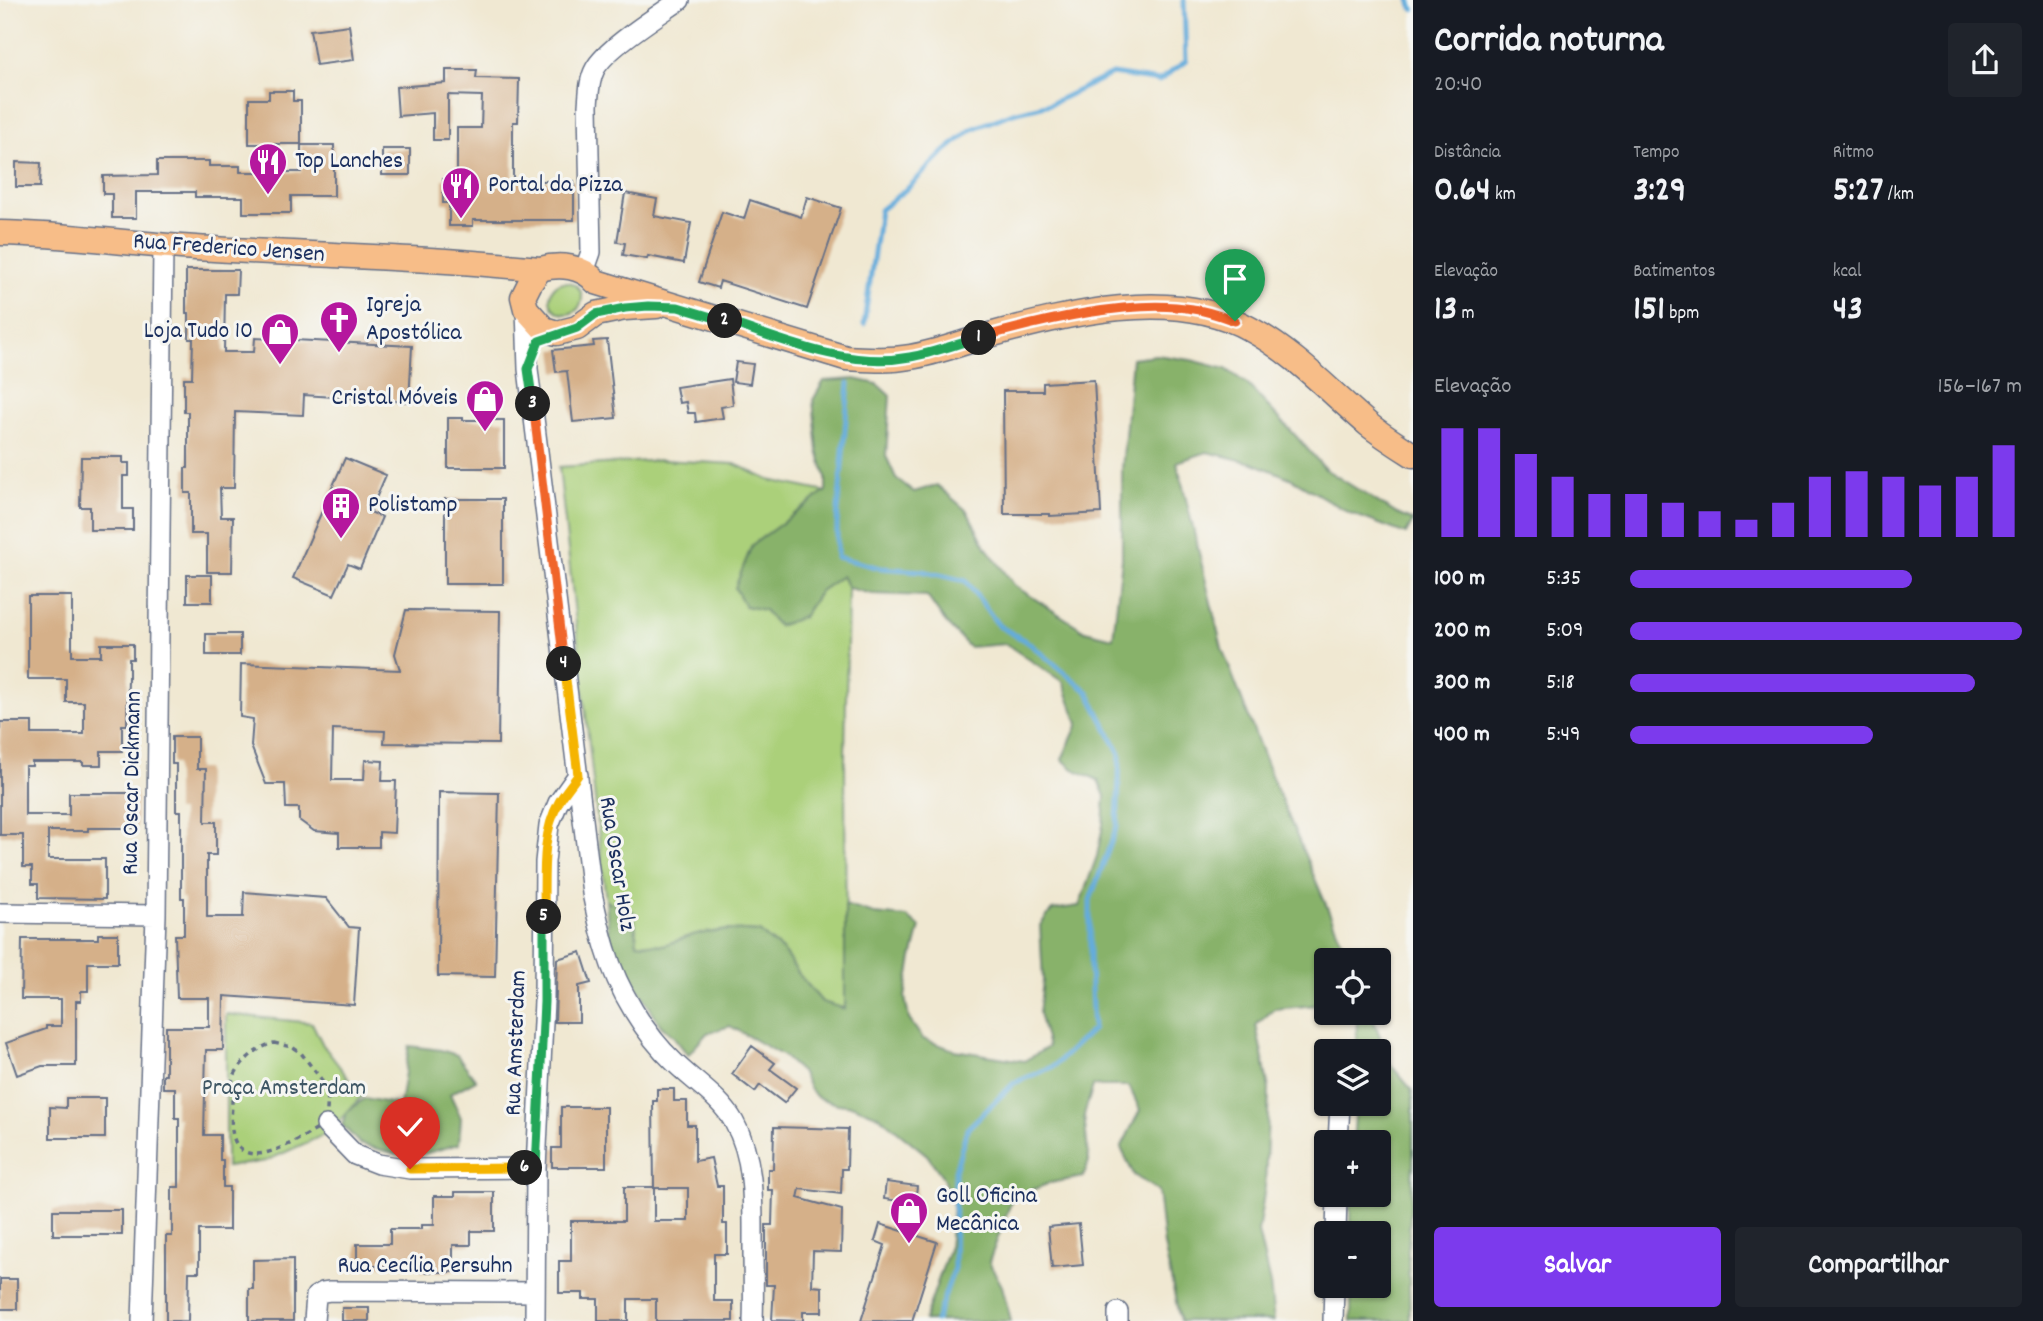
<!DOCTYPE html>
<html lang="pt">
<meta charset="utf-8">
<style>
:root{--surface:#171b24;--page:#20242c;--text:#f1f3f6;--muted:#9ea1a6;--accent:#7c3aed}
body{margin:0;font-family:Dekko,sans-serif;background:var(--page);color:var(--text);height:100vh;display:flex;flex-direction:column;font-size:26px;white-space:nowrap}
*{box-sizing:border-box;margin:0}
p{font-size:23px;color:var(--muted)}
.icon{flex:none;width:38px;height:38px;fill:none;stroke:currentColor;stroke-width:2;stroke-linecap:round;stroke-linejoin:round}
.map{position:relative;flex:1;overflow:hidden}
.panel{display:flex;flex-direction:column;background:var(--surface);width:630px}
.panel>*{flex:none}
.buttons{position:absolute;left:1314px;top:948px;display:grid;gap:14px}
.buttons a{display:grid;place-items:center;width:77px;height:77px;border-radius:7px;background:var(--surface);box-shadow:0 2px 5px #0004;font-size:35px}
.pin{position:absolute;display:grid;place-items:center;width:60px;height:60px;color:#fff;margin:-72px -30px;border-radius:50% 50% 50% 0;rotate:-45deg;box-shadow:0 0 7px #0007}
.pin .icon{rotate:45deg}
.km{position:absolute;width:35px;height:35px;margin:-18px;border-radius:50%;background:#222;color:#fff;font-size:19px;line-height:35px;text-align:center}
.round{display:grid;place-items:center;flex:none;width:74px;height:74px;border-radius:7px;background:var(--page)}
.head{display:flex;align-items:center;justify-content:space-between;height:119px;padding:0 21px}
h1{font-size:38px;font-weight:700;line-height:52px}
.figures{display:grid;grid-template-columns:repeat(3,1fr);gap:10px;height:119px;padding:7px 21px}
.figures div{display:grid;align-content:center}
.figures b{font-size:35px;font-weight:700}
.figures small{font-size:19px;font-weight:400}
.figures p{font-size:19px}
.chart{height:196px;padding:14px 21px}
.chart p{display:flex;justify-content:space-between}
.chart svg{width:100%;height:126px;margin-top:7px;stroke:var(--accent);stroke-width:6}
.cta{display:flex;gap:14px;margin-top:auto;padding:14px 21px}
.cta a{flex:1;height:80px;border-radius:7px;background:var(--accent);color:#fff;font-size:28px;font-weight:700;line-height:80px;text-align:center}
.cta a+a{background:var(--page);color:var(--text)}
ul{padding:0 21px;list-style:none;font-size:23px}
li{display:grid;grid-template-columns:112px 84px 1fr;align-items:center;height:52px}
li i{height:18px;border-radius:9px;background:var(--accent)}
main{display:flex;flex:1;min-height:0}
.map>svg:first-child{display:block}
.green{fill:#abd07a;stroke:#63806c;stroke-width:2}
.forest{fill:#88b26a;stroke:#527064;stroke-width:2}
.lines{fill:none;stroke-linecap:round;stroke-linejoin:round}
.stream{stroke:#63acdb;stroke-width:5}
.building{fill:#d5b089;fill-rule:evenodd}
.minor-casing{stroke:#667087;stroke-width:22}
.major-casing{stroke:#667087;stroke-width:27}
.path{stroke:#667087;stroke-width:3.5;stroke-dasharray:5 5;stroke-linecap:butt}
.minor{stroke:#fff;stroke-width:19}
.major{stroke:#f7bd88;stroke-width:24}
.split-1-casing{stroke:#fff;stroke-width:14}
.split-2-casing{stroke:#fff;stroke-width:14}
.split-3-casing{stroke:#fff;stroke-width:14}
.split-4-casing{stroke:#fff;stroke-width:14}
.split-5-casing{stroke:#fff;stroke-width:14}
.split-6-casing{stroke:#fff;stroke-width:14}
.split-7-casing{stroke:#fff;stroke-width:14}
.split-1{stroke:#f0652b;stroke-width:9}
.split-2{stroke:#22a559;stroke-width:9}
.split-3{stroke:#22a559;stroke-width:9}
.split-4{stroke:#f0652b;stroke-width:9}
.split-5{stroke:#f5b400;stroke-width:9}
.split-6{stroke:#22a559;stroke-width:9}
.split-7{stroke:#f5b400;stroke-width:9}
.labels{text-anchor:middle;dominant-baseline:central;stroke-width:6;stroke-linejoin:round;paint-order:stroke}
.poi-label{font-size:24px;fill:#1b2f5e;stroke:#f6f6f2;text-anchor:start}
.street-label{font-size:24px;fill:#1b2f5e;stroke:#f6f6f2}
.park-label{font-size:24px;fill:#3f5765;stroke:#f6f6f2}
</style>
<main>
<div class="map">
<svg width="1413" height="1321" viewBox="0 0 1413 1321">
<rect width="100%" height="100%" fill="#f6f6f2"/>
<filter id="ink" filterUnits="userSpaceOnUse"><feTurbulence type="fractalNoise" baseFrequency=".0143" numOctaves="2"/><feDisplacementMap in="SourceGraphic" scale="14" xChannelSelector="R" yChannelSelector="G"/><feConvolveMatrix kernelMatrix="1 2 1 2 8 2 1 2 1" color-interpolation-filters="sRGB"/></filter>
<filter id="wash" filterUnits="userSpaceOnUse"><feTurbulence type="fractalNoise" baseFrequency=".00686" numOctaves="4" result="noise"/><feDisplacementMap in="SourceGraphic" scale="28" xChannelSelector="R" yChannelSelector="G"/><feGaussianBlur stdDeviation="1.57" result="paint"/><feColorMatrix in="noise" values="0 0 0 0 0 0 0 0 0 0 0 0 0 0 0 0 0 1.4 0 .05"/><feComposite in="paint" operator="in"/></filter>
<g filter="url(#wash)">
<rect width="100%" height="100%" fill="#f0e8d2"/>
<path class="green" d="M550 298a16 16 0 1 1 32 0a16 16 0 1 1-32 0Z
M662,460L735,464L769,480L826,492L802,510L803,617L820,591L842,575L848,588L845,759L846,1009L822,1002L801,977L782,950L759,932L729,930L697,934L664,945L637,943L634,912L606,901L559,467Z
M226,1014L312,1023L323,1045L362,1096L328,1133L266,1161L226,1167Z"/>
<path class="forest" d="M1156,355L1191,360L1226,369L1247,384L1295,435L1325,469L1397,514L1413,521L1406,534L1350,513L1290,478L1253,463L1207,452L1177,462L1222,648L1270,773L1350,961H1326V1004L1274,1009L1256,1025L1269,1089L1265,1187L1258,1232L1270,1284L1274,1321H1180L1164,1245L1158,1191L1134,1175L1121,1148L1140,1110L1129,1086H1093L1084,1115L1089,1161L1083,1177L1050,1183L1013,1197L989,1262L1002,1286L1011,1321H924L949,1249L953,1205L942,1176L927,1155L879,1116L854,1106L838,1104L818,1098L810,1090L802,1073L783,1056L730,1026L707,1033L688,1055L673,1036L661,1026L631,976L620,963L609,940L606,901L634,912L637,943L664,945L696,934L729,930L759,932L782,950L801,977L822,1002L845,1009V905L874,914L907,917L920,927L912,958L905,997L909,1019L923,1039L954,1050L1024,1061L1048,1047L1039,1013L1043,981L1040,925L1052,910L1079,906L1097,856L1103,825L1105,796L1098,780L1073,769L1062,759L1078,724L1063,682L1006,644L969,647L946,623L927,596L872,594L848,588L842,576L820,591L803,617L778,626L764,610L745,606L735,588L752,545L826,491V477L818,451L813,400L824,381L855,379L877,384L890,396L886,456L896,478L914,492L937,485L967,511L986,547L1015,586L1085,631L1113,638L1122,559V469L1132,358Z
M1355,1013H1371L1391,1065L1411,1089L1413,1101V1164L1408,1251L1410,1321H1351V1286H1379V1234H1350V1195H1379V1143H1353L1356,1104H1379V1052H1356L1357,1016Z
M409,1046L441,1050L457,1055L476,1080L450,1094L461,1118L459,1144L410,1158L360,1144L342,1125L347,1112L365,1098L400,1105Z"/>
<g class="lines">
<path class="stream" d="M1410,0L1413,9
M864,324L880,210L909,187L943,153L972,129L1013,113L1050,104L1112,74L1159,81L1186,61L1184,0
M849,383L837,523V557L880,568L922,571L966,581L999,626L1029,643L1088,692L1120,754L1117,826L1090,900V968L1093,1029L1054,1066L1014,1083L967,1129L955,1171L954,1268L936,1321"/>
</g>
<g id="blocks">
<path class="building" d="M349,25L354,60L316,65L310,30Z
M446,70H477L476,78L519,79L518,122H513V181H574V220H473V226H449V203H443V179H457V128H481L482,96L448,95V140H433V113L398,116L396,87L446,83Z
M269,91H293V101H301V144H249V99H269Z
M301,145H334V196H291V213H243V197H195V192H136V218H112V194H103V176L157,175V161H209V166H240V172H301Z
M382,149H410V175H382Z
M16,162L41,163L40,187H16Z
M625,193L657,199L654,216L691,223L684,263L648,256L647,259L623,255L625,243L617,242Z
M807,197L841,208L807,309L720,281L718,288L699,282L722,212L744,219L750,200L801,217Z
M186,270H238L237,294H225L224,352H254L255,338L412,346L409,402L304,395L303,415L235,412L234,488H220L221,517H233L232,572H207V534H191V493H185V468H188V412H184V378H192L193,339H189V313H186Z
M607,340L616,418L573,422L567,371L556,372L553,350L594,346L593,341Z
M736,362L753,364L750,384L733,382Z
M730,379L733,405L721,407L723,418L696,422L695,413H688L686,402L679,403L676,387Z
M1094,380L1101,513L1050,516V514H1004L1003,391H1043V383Z
M448,418H463V420H504V468H448Z
M81,457H123V463H129V476H123V509H133V530H90V507H80Z
M345,458L386,475L370,512L382,517L360,569L348,564L334,595L293,578Z
M445,499H503V584H445Z
M187,575H212V602H187Z
M28,596H72V656H101V644H133V659H129V677H128L127,725H122V751H101V765H83V762H32V766H25V815H69V793H137V828H88V831H48V859H105V899L38,898V884H32V867H23V835H0V722H32V734H84V702H66V679H28Z
M406,610L500,611L498,744L384,743L385,731L333,729L332,780H364L365,760L383,761L382,781H396L394,833L379,832V847H339V833L314,831L299,820V808H286L285,784H266L251,746L253,719L240,717L241,664L400,670L395,654Z
M206,634H240V655H206Z
M172,737H197V769H206L205,822H216V855H207V917H243L244,892L326,898L349,927L359,928L354,1005L224,996L223,1050H206L204,1135H220V1160H223V1187H229V1230H199V1272H189L188,1321H166V1236H172V1187H179V1118H175V1088H163V1075H166V1027H209V998H177L175,935H184V898H181V811H176V764H172Z
M439,792L499,793L495,977L438,976Z
M98,934H118V963H88V991H81V1001H76V1066H42L17,1075L6,1043L46,1029V1026H61V999H21L22,939H98Z
M581,952L591,983L579,986V1022H555L557,959Z
M752,1046L775,1063L770,1069L796,1088L784,1103L760,1085L755,1092L732,1074Z
M657,1089H674V1101H687V1125H695V1161L711,1158L717,1186H723V1224H727V1254H714V1301H733V1321H656V1299H628V1321H598V1299H583V1293H559V1261H571V1221H624V1187H654L653,1101H657ZM654,1188H688V1221H654Z
M66,1098H105V1138H50V1107L66,1108Z
M561,1107H606V1167H552V1148H561Z
M774,1127L848,1129L847,1169H842L841,1194L800,1189L798,1198L842,1210L841,1252L813,1251L812,1286L822,1287V1312H803V1321L772,1320L774,1285H766V1225H772L773,1190H768V1169H773Z
M886,1182L917,1186L915,1203L884,1199Z
M455,1192H494V1231H471V1245H453V1272H421V1266H357V1244H390V1229H421V1225H434V1196H455Z
M53,1210H122V1235H53Z
M880,1224L937,1242L912,1321H861L885,1245L875,1241Z
M1079,1224L1083,1265L1052,1268L1048,1227Z
M293,1259V1321H249V1289H253V1260Z
M0,1279H17V1309H0Z
M342,1308H369V1321H342Z"/>
</g>
</g>
<g filter="url(#ink)">
<use href="#blocks" fill-opacity="0" stroke="#667087" stroke-width="2"/>
<g class="lines">
<defs>
<path id="minor" d="M584,272L591,252L588,106C589,93 589,80 595,69C606,48 659,15 680,0
M526,309L528,369L592,893C596,912 600,931 606,950C617,988 645,1035 674,1062C694,1082 720,1097 734,1122C755,1159 753,1205 753,1247C753,1271 754,1296 753,1321
M0,913L156,915
M326,1125L355,1155L378,1164L410,1169L536,1168
M1338,1143L1340,1104
M1336,1234L1337,1195
M1118,1312V1321
M142,1321L156,915L163,246
M314,1321L316,1296L323,1292L330,1291L535,1292
M535,1321L536,1168L544,1001L545,862L549,825L558,803L578,775
M1333,1321L1334,1286"/>
<path id="major" d="M0,233C65,234 130,244 196,248C310,255 426,257 540,269C559,264 582,265 596,282L846,358C867,359 889,361 910,357C936,353 961,343 986,336C1066,314 1174,286 1250,329C1296,354 1330,392 1369,425C1383,436 1399,446 1413,455
M540,269L530,283L523,297L526,309L544,329L557,333L577,328L596,314L625,308L656,306"/>
</defs>
<use href="#minor" class="minor-casing"/>
<use href="#major" class="major-casing"/>
<path class="path" d="M274,1043L292,1047L301,1053L321,1079L328,1094L326,1125C307,1134 277,1154 256,1154C228,1154 231,1123 232,1103C232,1097 231,1088 232,1082C236,1065 258,1046 274,1043Z"/>
<use href="#minor" class="minor"/>
<use href="#major" class="major"/>
</g>
</g>
<g class="lines" filter="url(#ink)">
<defs>
<path id="split-1" d="M979,338C1039,321 1131,298 1193,309C1208,311 1221,316 1235,321"/>
<path id="split-2" d="M725,321C785,340 847,369 910,357C933,353 956,344 979,338"/>
<path id="split-3" d="M533,404L528,369L539,341L577,328L596,314L625,308L648,306L678,307L725,321"/>
<path id="split-4" d="M533,404L564,664"/>
<path id="split-5" d="M544,917C545,880 540,836 559,802C564,793 572,784 578,775L564,664"/>
<path id="split-6" d="M525,1168H536L544,1002V917"/>
<path id="split-7" d="M410,1169L525,1168"/>
</defs>
<use href="#split-1" class="split-1-casing"/>
<use href="#split-2" class="split-2-casing"/>
<use href="#split-3" class="split-3-casing"/>
<use href="#split-4" class="split-4-casing"/>
<use href="#split-5" class="split-5-casing"/>
<use href="#split-6" class="split-6-casing"/>
<use href="#split-7" class="split-7-casing"/>
<use href="#split-1" class="split-1"/>
<use href="#split-2" class="split-2"/>
<use href="#split-3" class="split-3"/>
<use href="#split-4" class="split-4"/>
<use href="#split-5" class="split-5"/>
<use href="#split-6" class="split-6"/>
<use href="#split-7" class="split-7"/>
</g>
<defs>
<symbol id="restaurant-pin" viewBox="-11 -11 22 30"><path d="M0 17L-7.5 6A9.5 9.5 0 1 1 7.5 6Z" fill="#b5179e" stroke="#f6f6f2"/><path d="M-5-6h1v4h1v-4h1v4h1v-4h1v5L-1.5 .5V6h-2V.5L-5-1ZM5-6V6H3V1.5H1.5Q1.5-4 5-6Z" fill="#fff"/></symbol>
<symbol id="church-pin" viewBox="-11 -11 22 30"><path d="M0 17L-7.5 6A9.5 9.5 0 1 1 7.5 6Z" fill="#b5179e" stroke="#f6f6f2"/><path d="M-1.2-6h2.4v3.5h3.3v2.4h-3.3V6h-2.4V-.1h-3.3v-2.4h3.3Z" fill="#fff"/></symbol>
<symbol id="shop-pin" viewBox="-11 -11 22 30"><path d="M0 17L-7.5 6A9.5 9.5 0 1 1 7.5 6Z" fill="#b5179e" stroke="#f6f6f2"/><path d="M-5-2.5h2.3a2.7 3.5 0 0 1 5.4 0H5L5.5 6h-11ZM-1.5-2.5h3a1.5 2.3 0 0 0-3 0Z" fill="#fff"/></symbol>
<symbol id="building-pin" viewBox="-11 -11 22 30"><path d="M0 17L-7.5 6A9.5 9.5 0 1 1 7.5 6Z" fill="#b5179e" stroke="#f6f6f2"/><path d="M-4-6H4V6H1V3H-1V6H-4ZM-2.5-4.3h1.7v1.8h-1.7ZM.8-4.3h1.7v1.8H.8ZM-2.5-1h1.7V.8h-1.7ZM.8-1h1.7V.8H.8Z" fill="#fff"/></symbol>
</defs>
<g fill-rule="evenodd">
<use href="#restaurant-pin" x="246" y="140" width="44" height="60"/>
<use href="#restaurant-pin" x="439" y="164" width="44" height="60"/>
<use href="#church-pin" x="317" y="298" width="44" height="60"/>
<use href="#shop-pin" x="258" y="310" width="44" height="60"/>
<use href="#shop-pin" x="463" y="377" width="44" height="60"/>
<use href="#building-pin" x="319" y="484" width="44" height="60"/>
<use href="#shop-pin" x="887" y="1189" width="44" height="60"/>
</g>
<g class="labels">
<g class="poi-label">
<text x="295" y="162">Top Lanches</text>
<text x="488" y="186">Portal da Pizza</text>
<text x="366" y="306">Igreja<tspan x="366" dy="28">Apostólica</tspan></text>
<text x="253" y="332" text-anchor="end">Loja Tudo 10</text>
<text x="458" y="399" text-anchor="end">Cristal Móveis</text>
<text x="368" y="506">Polistamp</text>
<text x="936" y="1197">Goll Oficina<tspan x="936" dy="28">Mecânica</tspan></text>
</g>
<g class="street-label">
<text transform="translate(229 249) rotate(4)">Rua Frederico Jensen</text>
<text transform="translate(133 783) rotate(-89)">Rua Oscar Dickmann</text>
<text transform="translate(616 864) rotate(81)">Rua Oscar Holz</text>
<text transform="translate(517 1043) rotate(-88)">Rua Amsterdam</text>
<text x="425" y="1267">Rua Cecília Persuhn</text>
</g>
<g class="park-label">
<text x="284" y="1089">Praça Amsterdam</text>
</g>
</g>
</svg>
<div class="buttons">
<a><svg class="icon" aria-label="locate" viewBox="0 0 24 24"><circle cx="12" cy="12" r="6"/><path d="M12 2v4M12 18v4M2 12h4M18 12h4"/></svg></a>
<a><svg class="icon" aria-label="layers" viewBox="0 0 24 24"><path d="M12 4l9 5-9 5-9-5zM3 14l9 5 9-5"/></svg></a>
<a>+</a>
<a>−</a>
</div>
<div class="pin" style="left:1235px;top:321px;background:#1e9e55"><svg class="icon" aria-label="arrive" viewBox="0 0 24 24"><path d="M6 21V4h12l-3 4 3 4H6"/></svg></div>
<div class="pin" style="left:410px;top:1169px;background:#d93025"><svg class="icon" aria-label="check" viewBox="0 0 24 24"><path d="M5 12l5 5 9-10"/></svg></div>
<b class="km" style="left:979px;top:338px">1</b>
<b class="km" style="left:725px;top:321px">2</b>
<b class="km" style="left:533px;top:404px">3</b>
<b class="km" style="left:564px;top:664px">4</b>
<b class="km" style="left:544px;top:917px">5</b>
<b class="km" style="left:525px;top:1168px">6</b>
</div>
<section class="panel">
<div class="head"><div><h1>Corrida noturna</h1><p>20:40</p></div><a class="round"><svg class="icon" aria-label="share" viewBox="0 0 24 24"><path d="M12 15V3M7 8l5-5 5 5M5 13v7h14v-7"/></svg></a></div>
<div class="figures">
<div><p>Distância</p><b>0.64<small> km</small></b></div>
<div><p>Tempo</p><b>3:29</b></div>
<div><p>Ritmo</p><b>5:27<small> /km</small></b></div>
</div>
<div class="figures">
<div><p>Elevação</p><b>13<small> m</small></b></div>
<div><p>Batimentos</p><b>151<small> bpm</small></b></div>
<div><p>kcal</p><b>43</b></div>
</div>
<div class="chart"><p><span>Elevação</span>156–167 m</p>
<svg viewBox="0 0 160 44" preserveAspectRatio="none"><path d="M5 44V6M15 44V6M25 44V15M35 44V23M45 44V29M55 44V29M65 44V32M75 44V35M85 44V38M95 44V32M105 44V23M115 44V21M125 44V23M135 44V26M145 44V23M155 44V12"/></svg>
</div>
<ul>
<li><b>100 m</b>5:35<i style="width:72%"></i></li>
<li><b>200 m</b>5:09<i style="width:100%"></i></li>
<li><b>300 m</b>5:18<i style="width:88%"></i></li>
<li><b>400 m</b>5:49<i style="width:62%"></i></li>
</ul>
<div class="cta"><a>Salvar</a><a>Compartilhar</a></div>
</section>
</main>
